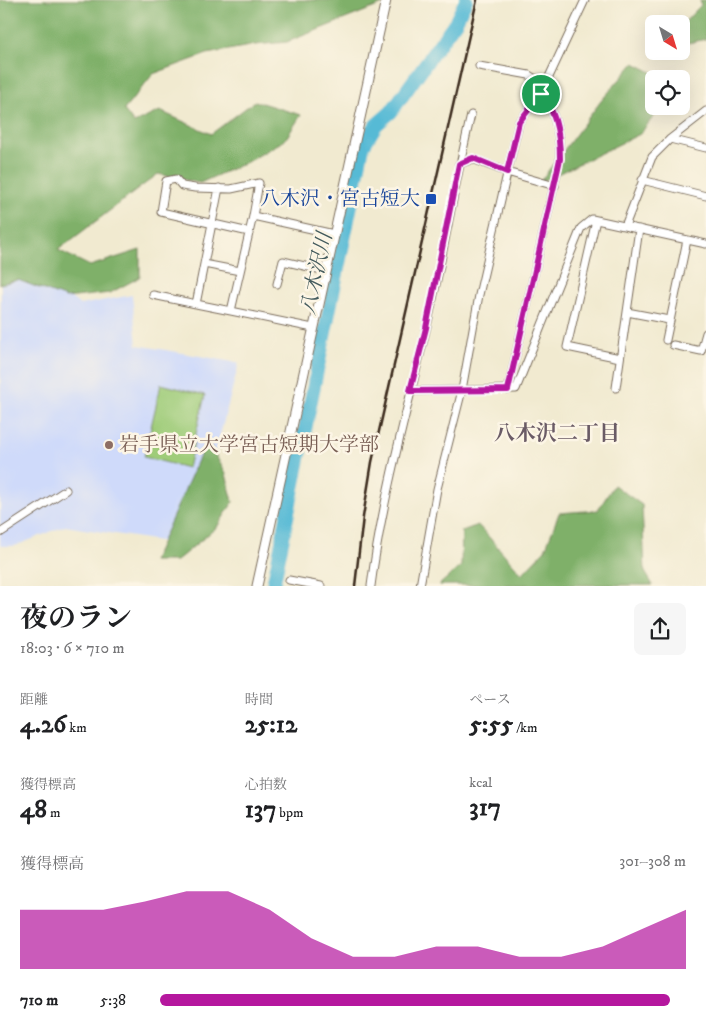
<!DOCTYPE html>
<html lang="ja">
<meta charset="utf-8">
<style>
:root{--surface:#fff;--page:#f6f6f6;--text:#202124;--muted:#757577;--accent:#b5179e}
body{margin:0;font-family:"IM FELL DW Pica","Noto Serif JP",serif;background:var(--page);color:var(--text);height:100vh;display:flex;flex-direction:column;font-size:19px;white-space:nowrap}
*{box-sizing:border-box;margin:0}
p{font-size:16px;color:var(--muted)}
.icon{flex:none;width:28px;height:28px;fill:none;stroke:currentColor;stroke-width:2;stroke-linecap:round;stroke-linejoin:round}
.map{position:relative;height:586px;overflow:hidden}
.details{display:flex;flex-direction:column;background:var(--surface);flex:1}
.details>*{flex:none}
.needle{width:32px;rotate:142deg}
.fabs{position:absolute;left:645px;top:15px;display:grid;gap:10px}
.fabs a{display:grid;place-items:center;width:45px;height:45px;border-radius:8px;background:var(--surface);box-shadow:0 5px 20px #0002;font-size:25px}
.pin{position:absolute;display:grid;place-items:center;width:42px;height:42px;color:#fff;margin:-21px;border:2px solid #fff;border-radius:50%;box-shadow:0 1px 5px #0007}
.round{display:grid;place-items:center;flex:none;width:52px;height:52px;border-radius:8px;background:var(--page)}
.overview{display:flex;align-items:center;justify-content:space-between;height:85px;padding:0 20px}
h1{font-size:28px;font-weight:700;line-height:38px}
.figures{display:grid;grid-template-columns:repeat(3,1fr);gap:8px;height:85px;padding:5px 20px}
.figures div{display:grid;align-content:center}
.figures b{font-size:25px;font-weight:700}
.figures small{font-size:14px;font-weight:400}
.figures p{font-size:14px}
.chart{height:140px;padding:10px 20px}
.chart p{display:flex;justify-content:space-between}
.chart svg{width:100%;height:90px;margin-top:5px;fill:var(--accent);opacity:.7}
ul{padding:0 20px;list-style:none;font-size:16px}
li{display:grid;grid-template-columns:80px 60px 1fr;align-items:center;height:38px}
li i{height:12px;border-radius:6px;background:var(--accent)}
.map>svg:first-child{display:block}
.built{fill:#cfdafa}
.green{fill:#9fcc79;stroke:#6d7b4c}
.forest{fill:#7fb069;stroke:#5d6d44}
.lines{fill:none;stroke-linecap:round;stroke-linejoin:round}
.river{stroke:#57bad5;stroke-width:14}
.minor-casing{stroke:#7b6d5c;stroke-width:9}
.tertiary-casing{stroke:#7b6d5c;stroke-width:11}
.minor{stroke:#fff;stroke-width:7}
.tertiary{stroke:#fff;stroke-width:9}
.rail{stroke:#3b2a1e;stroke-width:2.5}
.route-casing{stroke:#fff;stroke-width:10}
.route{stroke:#b5179e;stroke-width:6}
.transit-dot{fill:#1a4fb4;stroke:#fcf5e5;stroke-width:2}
.education-dot{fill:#8d6e63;stroke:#fcf5e5;stroke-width:2}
.labels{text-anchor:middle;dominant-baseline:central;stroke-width:5;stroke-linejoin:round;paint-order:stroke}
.transit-label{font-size:20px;fill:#164399;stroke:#fcf5e5;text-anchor:end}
.education-label{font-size:20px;fill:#785e54;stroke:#fcf5e5;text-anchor:start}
.water-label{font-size:21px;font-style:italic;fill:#455c5e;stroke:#fcf5e5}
.neighbourhood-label{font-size:21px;font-weight:bold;fill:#6a5b66;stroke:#fcf5e5}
</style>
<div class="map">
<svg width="706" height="586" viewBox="0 0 706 586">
<rect width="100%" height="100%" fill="#fcf5e5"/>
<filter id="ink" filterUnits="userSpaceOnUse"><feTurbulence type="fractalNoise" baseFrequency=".02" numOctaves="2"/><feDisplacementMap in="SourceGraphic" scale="10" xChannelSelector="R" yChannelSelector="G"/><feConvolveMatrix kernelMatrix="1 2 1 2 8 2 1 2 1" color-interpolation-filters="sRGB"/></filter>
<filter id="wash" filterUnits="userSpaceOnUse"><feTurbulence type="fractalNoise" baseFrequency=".0096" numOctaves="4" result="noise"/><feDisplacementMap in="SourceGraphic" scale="20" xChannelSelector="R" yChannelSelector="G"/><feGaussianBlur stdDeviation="1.12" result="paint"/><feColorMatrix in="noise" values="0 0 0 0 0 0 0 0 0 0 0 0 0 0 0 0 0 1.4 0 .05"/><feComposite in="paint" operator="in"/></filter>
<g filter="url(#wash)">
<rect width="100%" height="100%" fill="#f1ead0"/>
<path class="built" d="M1,275L55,286L80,305L132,295L137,345L239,363L191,546L65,526L15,546H0Z"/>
<path class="green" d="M161,384L205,395L188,468L144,457Z"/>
<path class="forest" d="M0,0H376L383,4L287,42L255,45L207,54L153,74L124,110L134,123L160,111L211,134L255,101L301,115L285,140L247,162L200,183L158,174L58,250L90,266L140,250V277L110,293L66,298L18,280L0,284Z
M700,0H706V39L688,43L681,33V26L701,5Z
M634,63L666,79H654V106H662L640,134L539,183L601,101Z
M207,440L226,474L233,502L217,527L176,561H153Z
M614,485L642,505L645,572L653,585H439L461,566L462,531L478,525L522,574L545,550L559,513L598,510Z"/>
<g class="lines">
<path class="river" d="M273,586L363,146L376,125L391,112L456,21L466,0"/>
</g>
</g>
<g filter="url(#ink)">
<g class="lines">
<defs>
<path id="minor" d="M479,66L529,75L545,85
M670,139L706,148
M459,164L473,159L507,172L555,186
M642,180L706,196
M596,220L567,347L620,358
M625,226L652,157L670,139L706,111
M249,232L161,212L166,181L176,179L182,186L195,188L231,189L259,183L253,216
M204,264L219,188
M277,284L283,261L326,271
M153,295L196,304L204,264L240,271
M196,304L231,311L253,216L334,234
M231,311L313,328
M627,312L669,320
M666,340L687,240
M673,345L701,351L706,333
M616,388L639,229
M508,390L560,159C560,137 556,111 541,94
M411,391L516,389L581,228L592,219L706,244
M0,533L66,490
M289,580L321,586
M371,586C382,499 406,415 426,330C443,259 454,186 471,115
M420,586L437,489L462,390L479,295L519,122L541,94L585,0"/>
<path id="tertiary" d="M257,586L386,0"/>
</defs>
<use href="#minor" class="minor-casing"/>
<use href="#tertiary" class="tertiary-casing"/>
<use href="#minor" class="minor"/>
<use href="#tertiary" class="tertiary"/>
<path class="rail" d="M355,586L363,517L372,462L477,0"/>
</g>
</g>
<g class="lines" filter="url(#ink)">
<defs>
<path id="route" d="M541,94C556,111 560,137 560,159L508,390L410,391L426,328L459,164L473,158L507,172L519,122Z"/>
</defs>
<use href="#route" class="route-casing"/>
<use href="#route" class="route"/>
</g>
<rect class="transit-dot" x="425" y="193" width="12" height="12" rx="2.5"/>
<circle class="education-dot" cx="109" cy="445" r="5"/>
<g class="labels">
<g class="transit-label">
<text x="420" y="199">八木沢・宮古短大</text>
</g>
<g class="education-label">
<text x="119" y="445">岩手県立大学宮古短期大学部</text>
</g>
<g class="water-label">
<text transform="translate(317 274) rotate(-78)">八木沢川</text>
</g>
<g class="neighbourhood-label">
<text x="557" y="434">八木沢二丁目</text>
</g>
</g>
</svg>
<div class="fabs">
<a><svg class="needle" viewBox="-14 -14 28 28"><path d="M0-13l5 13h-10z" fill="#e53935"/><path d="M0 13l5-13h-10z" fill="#757577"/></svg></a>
<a><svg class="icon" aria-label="locate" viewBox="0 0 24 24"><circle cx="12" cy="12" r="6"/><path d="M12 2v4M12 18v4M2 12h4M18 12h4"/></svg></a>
</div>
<div class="pin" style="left:541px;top:94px;background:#1e9e55"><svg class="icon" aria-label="arrive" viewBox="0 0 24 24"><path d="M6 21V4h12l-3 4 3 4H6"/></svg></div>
</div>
<section class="details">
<div class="overview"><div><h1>夜のラン</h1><p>18:03 · 6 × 710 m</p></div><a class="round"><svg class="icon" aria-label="share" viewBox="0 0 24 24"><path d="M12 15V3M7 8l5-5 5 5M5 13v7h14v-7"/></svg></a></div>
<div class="figures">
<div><p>距離</p><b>4.26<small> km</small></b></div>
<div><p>時間</p><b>25:12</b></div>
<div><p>ペース</p><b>5:55<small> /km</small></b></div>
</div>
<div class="figures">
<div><p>獲得標高</p><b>48<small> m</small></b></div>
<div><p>心拍数</p><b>137<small> bpm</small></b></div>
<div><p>kcal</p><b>317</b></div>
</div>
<div class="chart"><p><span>獲得標高</span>301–308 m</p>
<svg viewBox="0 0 160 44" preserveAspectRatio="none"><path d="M0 44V15L10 15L20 15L30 11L40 6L50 6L60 15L70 29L80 38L90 38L100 33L110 33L120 38L130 38L140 33L150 24L160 15V44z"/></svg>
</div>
<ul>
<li><b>710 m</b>5:38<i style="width:97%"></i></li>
</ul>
</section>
